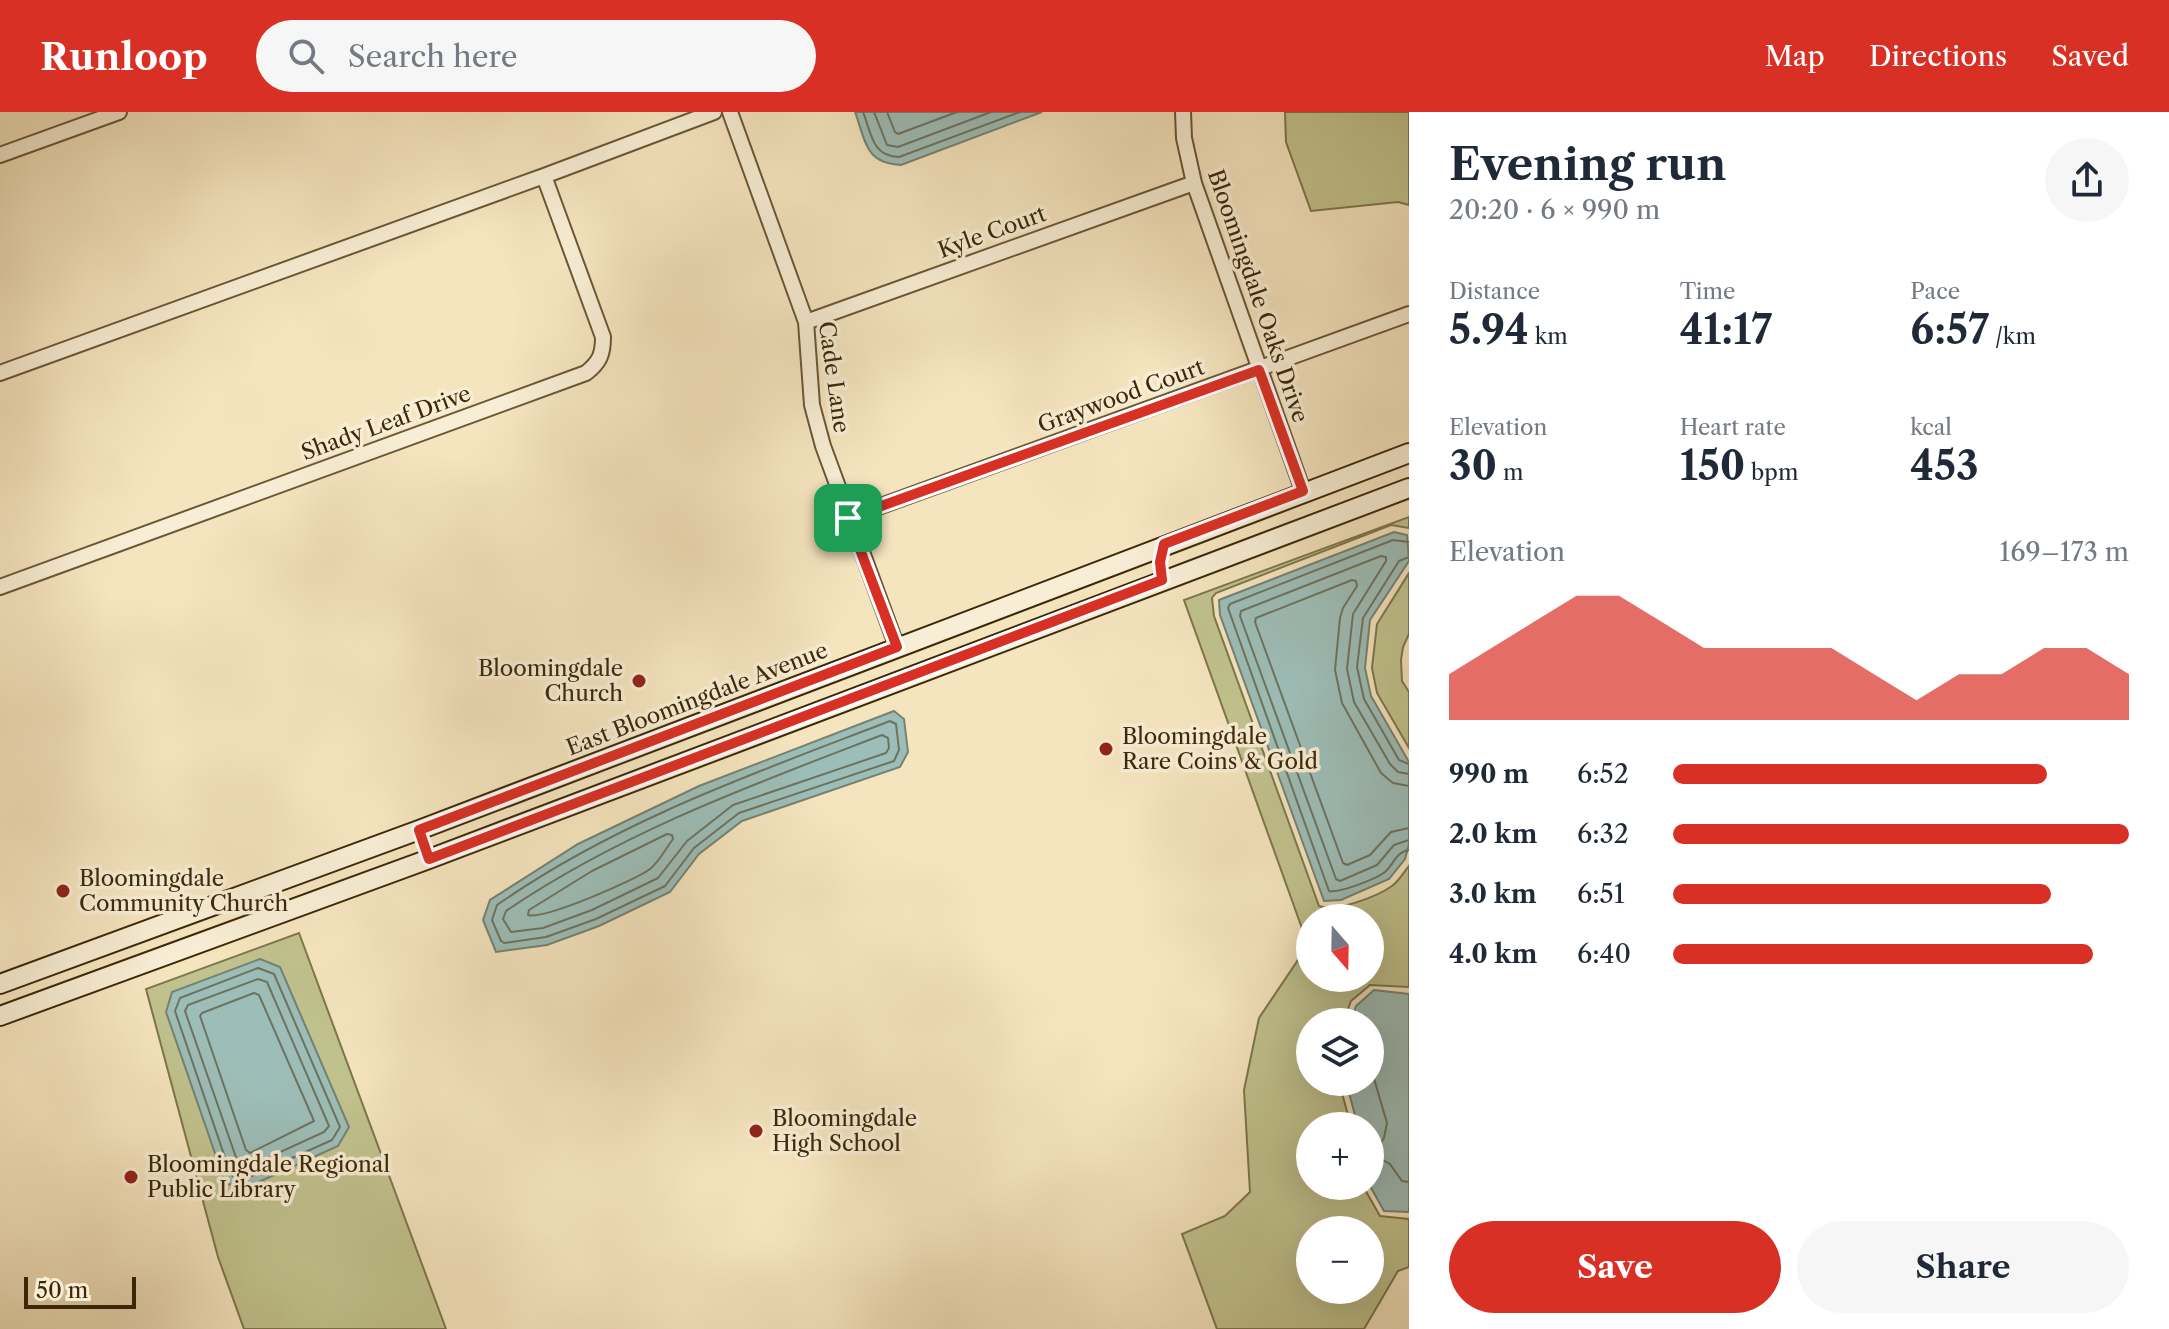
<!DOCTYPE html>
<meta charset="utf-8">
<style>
:root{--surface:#fff;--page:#f6f6f7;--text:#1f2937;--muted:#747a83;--accent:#d93025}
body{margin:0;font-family:"Libre Caslon Text",serif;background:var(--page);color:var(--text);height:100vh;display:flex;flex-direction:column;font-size:30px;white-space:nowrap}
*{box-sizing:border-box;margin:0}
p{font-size:26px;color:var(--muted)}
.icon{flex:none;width:44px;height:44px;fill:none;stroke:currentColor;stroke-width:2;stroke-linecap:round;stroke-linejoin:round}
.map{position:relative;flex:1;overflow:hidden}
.details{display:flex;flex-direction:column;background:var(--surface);width:760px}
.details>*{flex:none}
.needle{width:52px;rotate:160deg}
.buttons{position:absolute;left:1296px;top:792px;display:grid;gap:16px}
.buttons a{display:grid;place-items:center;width:88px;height:88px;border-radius:50%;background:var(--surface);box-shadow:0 8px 32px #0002;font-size:40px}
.scale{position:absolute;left:24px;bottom:20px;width:112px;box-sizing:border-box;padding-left:8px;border:4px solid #3c2808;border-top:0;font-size:22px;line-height:28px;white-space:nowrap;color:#3c2808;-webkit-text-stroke:6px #f8eed5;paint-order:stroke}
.pin{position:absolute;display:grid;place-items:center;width:68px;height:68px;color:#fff;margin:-34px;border-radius:16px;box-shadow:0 4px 12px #0006}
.round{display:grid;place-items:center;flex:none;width:84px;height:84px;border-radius:42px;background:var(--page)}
.headline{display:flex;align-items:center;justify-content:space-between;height:136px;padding:0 40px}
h1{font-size:44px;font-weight:800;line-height:60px}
.stats{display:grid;grid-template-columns:repeat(3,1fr);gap:12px;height:136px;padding:8px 40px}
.stats div{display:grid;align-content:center}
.stats b{font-size:40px;font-weight:800}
.stats small{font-size:22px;font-weight:400}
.stats p{font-size:22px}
.chart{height:224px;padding:16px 40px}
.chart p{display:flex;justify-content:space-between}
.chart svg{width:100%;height:144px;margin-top:8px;fill:var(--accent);opacity:.7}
.cta{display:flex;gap:16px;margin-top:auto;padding:16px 40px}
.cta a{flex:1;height:92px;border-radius:48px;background:var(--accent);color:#fff;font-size:32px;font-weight:800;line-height:92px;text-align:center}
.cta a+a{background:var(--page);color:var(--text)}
ul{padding:0 40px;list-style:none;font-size:26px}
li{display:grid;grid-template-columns:128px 96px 1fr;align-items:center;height:60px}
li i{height:20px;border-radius:10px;background:var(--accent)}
header{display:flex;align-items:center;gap:48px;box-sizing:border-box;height:112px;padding:0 40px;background:var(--accent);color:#fff}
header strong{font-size:38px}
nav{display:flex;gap:44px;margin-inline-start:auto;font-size:28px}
.search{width:560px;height:72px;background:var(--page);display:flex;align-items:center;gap:20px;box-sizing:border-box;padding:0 28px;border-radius:44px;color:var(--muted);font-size:30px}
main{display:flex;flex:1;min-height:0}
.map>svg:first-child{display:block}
.green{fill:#c1c38f;stroke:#7e764c;stroke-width:2;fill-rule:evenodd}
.water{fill:#9dbeb8;stroke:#768272;stroke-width:2}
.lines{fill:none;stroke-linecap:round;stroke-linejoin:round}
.shore{stroke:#6c7360;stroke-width:2}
.minor-casing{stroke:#6a5736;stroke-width:18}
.secondary-casing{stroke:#3c2808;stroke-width:22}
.minor{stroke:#f8eed5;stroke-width:14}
.secondary{stroke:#f8eed5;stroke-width:18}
.route-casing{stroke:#fff;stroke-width:16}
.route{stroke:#d93025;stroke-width:10}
.poi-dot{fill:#8f2418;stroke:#f8eed5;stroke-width:3}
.labels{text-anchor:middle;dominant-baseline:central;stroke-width:7;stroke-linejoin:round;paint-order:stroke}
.street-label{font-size:22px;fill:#3c2808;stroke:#f8eed5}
.poi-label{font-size:22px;fill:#3c2808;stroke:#f8eed5;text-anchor:start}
</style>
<header>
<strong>Runloop</strong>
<div class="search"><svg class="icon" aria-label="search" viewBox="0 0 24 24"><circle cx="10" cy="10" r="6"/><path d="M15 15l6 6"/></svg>Search here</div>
<nav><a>Map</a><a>Directions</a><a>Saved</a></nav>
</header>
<main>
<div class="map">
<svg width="1409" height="1217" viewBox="0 0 1409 1217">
<rect width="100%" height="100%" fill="#f5e5bf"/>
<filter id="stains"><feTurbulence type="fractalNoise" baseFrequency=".0025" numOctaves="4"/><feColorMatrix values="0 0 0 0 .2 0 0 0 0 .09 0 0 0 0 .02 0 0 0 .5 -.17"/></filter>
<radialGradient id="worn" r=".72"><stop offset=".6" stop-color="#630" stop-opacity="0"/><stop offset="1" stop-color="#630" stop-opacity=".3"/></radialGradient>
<path class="green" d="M1285,0H1409V93L1398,90L1311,99L1286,30Z
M1409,405V416L1391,413L1216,481L1212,486L1214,504L1319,794C1335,801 1378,784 1392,774C1399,769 1404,760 1409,754V875L1370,873L1351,889L1343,910H1310V970H1339L1351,1014H1310V1074H1363L1380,1104L1409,1107V1155L1398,1159L1364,1217H1217L1182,1122L1225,1104L1250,1080L1244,978L1259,906L1308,833L1184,488ZM1370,806V866H1310V806ZM1310,1118H1370V1178H1310Z
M1409,461V522L1403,535L1401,548L1402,569L1409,580V636L1377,581L1372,556L1377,512Z
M299,821L446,1217H244L218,1145L146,877Z"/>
<path class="water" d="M855,0H1042L901,53C865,51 866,30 855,0Z
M1394,420L1407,423L1409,449L1370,508L1365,556L1371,584L1409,650V732L1405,747L1389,767L1341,788L1324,789L1220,503L1219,488Z
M894,599L904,607L908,640L900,655L742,709L699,742L670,780L599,814L547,833L496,840L483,808L490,788L578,732L699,674Z
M260,847L280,855L349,1015L338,1034L241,1078L225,1070L166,900L172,880Z
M1374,878L1409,882V1100L1384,1099L1370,1074V1014H1358L1346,970H1370V910H1351L1356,894Z"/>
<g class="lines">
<path class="shore" d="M863,0C872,23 872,44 899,45L1020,0
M874,0L887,33L898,35L991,0
M887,0L895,20L898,22L957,0
M1409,430L1393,428L1230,492L1228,496L1329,779C1340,781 1376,767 1385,760C1394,752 1396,740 1409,738
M1409,445L1399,449L1363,506L1357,555L1364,587L1399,648L1409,652
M890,609L896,612L899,638L894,649L739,701L694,736L665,774L596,807L546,825L504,831L501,829L492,808L497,793C617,709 755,661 890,609Z
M882,623L888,626L889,636L886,641L733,693L687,729L658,766L592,798L543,816L511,820L503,807L506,799C622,720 752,673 882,623Z
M1409,662L1398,660L1390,652L1354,590L1347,557L1353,502L1386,449V445L1381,444L1241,499L1240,504L1336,767L1340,769L1377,753L1394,733L1409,728
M1409,674L1393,671L1381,661L1342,591L1335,558L1340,506L1343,496L1357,474L1356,469L1352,468L1256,506L1255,510L1343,751L1347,753L1370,743L1391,720L1409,716
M667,722L672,723L673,727C666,736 659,750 650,757C634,769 543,808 528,803L529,798L592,759Z
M258,856L274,862L340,1015L332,1028L241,1069L231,1063L175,899L180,886Z
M258,867L267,870L329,1014L324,1020L243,1057L239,1054L185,899L188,893Z
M254,881L259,883L314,1009L250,1041L246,1038L200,904L202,901Z
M1370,953L1387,1011L1384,1026L1373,1042L1390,1052L1402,1069L1409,1070"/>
<defs>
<path id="minor" d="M730,0L806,210L812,293L823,334L897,535
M1183,0L1184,26L1194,71L1303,379
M0,43L119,0
M806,210L1194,71
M0,261L544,64L714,0
M848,406L1409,202
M0,475L586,261C600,250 603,242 603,225L544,64"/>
<path id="secondary" d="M0,872L419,718L1409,341
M0,904L429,747L1409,376"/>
</defs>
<use href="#minor" class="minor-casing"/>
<use href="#secondary" class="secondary-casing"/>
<use href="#minor" class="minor"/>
<use href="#secondary" class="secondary"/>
</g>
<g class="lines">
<defs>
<path id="route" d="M1259,258L1303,379L1164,432L1160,450L1162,468L429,747L419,718L897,535L848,406Z"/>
</defs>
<use href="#route" class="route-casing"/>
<use href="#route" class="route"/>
</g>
<g class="poi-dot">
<circle cx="639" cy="569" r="8"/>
<circle cx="1106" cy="637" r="8"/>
<circle cx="63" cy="779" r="8"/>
<circle cx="756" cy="1019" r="8"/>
<circle cx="131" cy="1065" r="8"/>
</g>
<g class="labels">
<g class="street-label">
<text transform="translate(992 120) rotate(-20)">Kyle Court</text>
<text transform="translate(1258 184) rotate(71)">Bloomingdale Oaks Drive</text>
<text transform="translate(834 265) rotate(82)">Cade Lane</text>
<text transform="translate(1121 284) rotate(-20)">Graywood Court</text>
<text transform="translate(386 311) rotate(-20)">Shady Leaf Drive</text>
<text transform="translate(697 587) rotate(-21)">East Bloomingdale Avenue</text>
</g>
<g class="poi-label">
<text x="623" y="556" text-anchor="end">Bloomingdale<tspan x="623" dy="25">Church</tspan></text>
<text x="1122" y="624">Bloomingdale<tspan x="1122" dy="25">Rare Coins &amp; Gold</tspan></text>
<text x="79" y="766">Bloomingdale<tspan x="79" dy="25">Community Church</tspan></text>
<text x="772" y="1006">Bloomingdale<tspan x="772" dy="25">High School</tspan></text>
<text x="147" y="1052">Bloomingdale Regional<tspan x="147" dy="25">Public Library</tspan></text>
</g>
</g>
<rect width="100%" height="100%" filter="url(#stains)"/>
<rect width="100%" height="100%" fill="url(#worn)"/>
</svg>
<div class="buttons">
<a><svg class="needle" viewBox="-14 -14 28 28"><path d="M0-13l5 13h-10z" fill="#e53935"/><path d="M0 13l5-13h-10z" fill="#747a83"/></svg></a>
<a><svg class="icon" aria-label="layers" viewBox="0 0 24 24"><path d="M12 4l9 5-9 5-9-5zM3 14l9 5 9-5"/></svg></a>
<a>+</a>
<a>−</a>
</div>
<div class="scale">50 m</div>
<div class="pin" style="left:848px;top:406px;background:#1e9e55"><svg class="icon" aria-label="arrive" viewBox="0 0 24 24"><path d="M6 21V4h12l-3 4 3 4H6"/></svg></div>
</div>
<section class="details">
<div class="headline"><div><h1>Evening run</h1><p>20:20 · 6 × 990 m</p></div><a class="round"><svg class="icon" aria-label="share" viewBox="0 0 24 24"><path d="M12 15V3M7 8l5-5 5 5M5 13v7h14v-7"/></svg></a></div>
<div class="stats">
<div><p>Distance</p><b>5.94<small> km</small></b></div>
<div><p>Time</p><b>41:17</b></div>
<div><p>Pace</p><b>6:57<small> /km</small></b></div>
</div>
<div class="stats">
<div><p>Elevation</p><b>30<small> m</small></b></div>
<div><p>Heart rate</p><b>150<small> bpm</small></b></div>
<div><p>kcal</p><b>453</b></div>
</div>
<div class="chart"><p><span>Elevation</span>169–173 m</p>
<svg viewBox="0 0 160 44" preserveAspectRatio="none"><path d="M0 44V30L10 22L20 14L30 6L40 6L50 14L60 22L70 22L80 22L90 22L100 30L110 38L120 30L130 30L140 22L150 22L160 30V44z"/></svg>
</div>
<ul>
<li><b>990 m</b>6:52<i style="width:82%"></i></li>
<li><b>2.0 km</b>6:32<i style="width:100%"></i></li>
<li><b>3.0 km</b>6:51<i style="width:83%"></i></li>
<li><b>4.0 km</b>6:40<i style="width:92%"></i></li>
</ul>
<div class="cta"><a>Save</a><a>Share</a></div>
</section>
</main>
